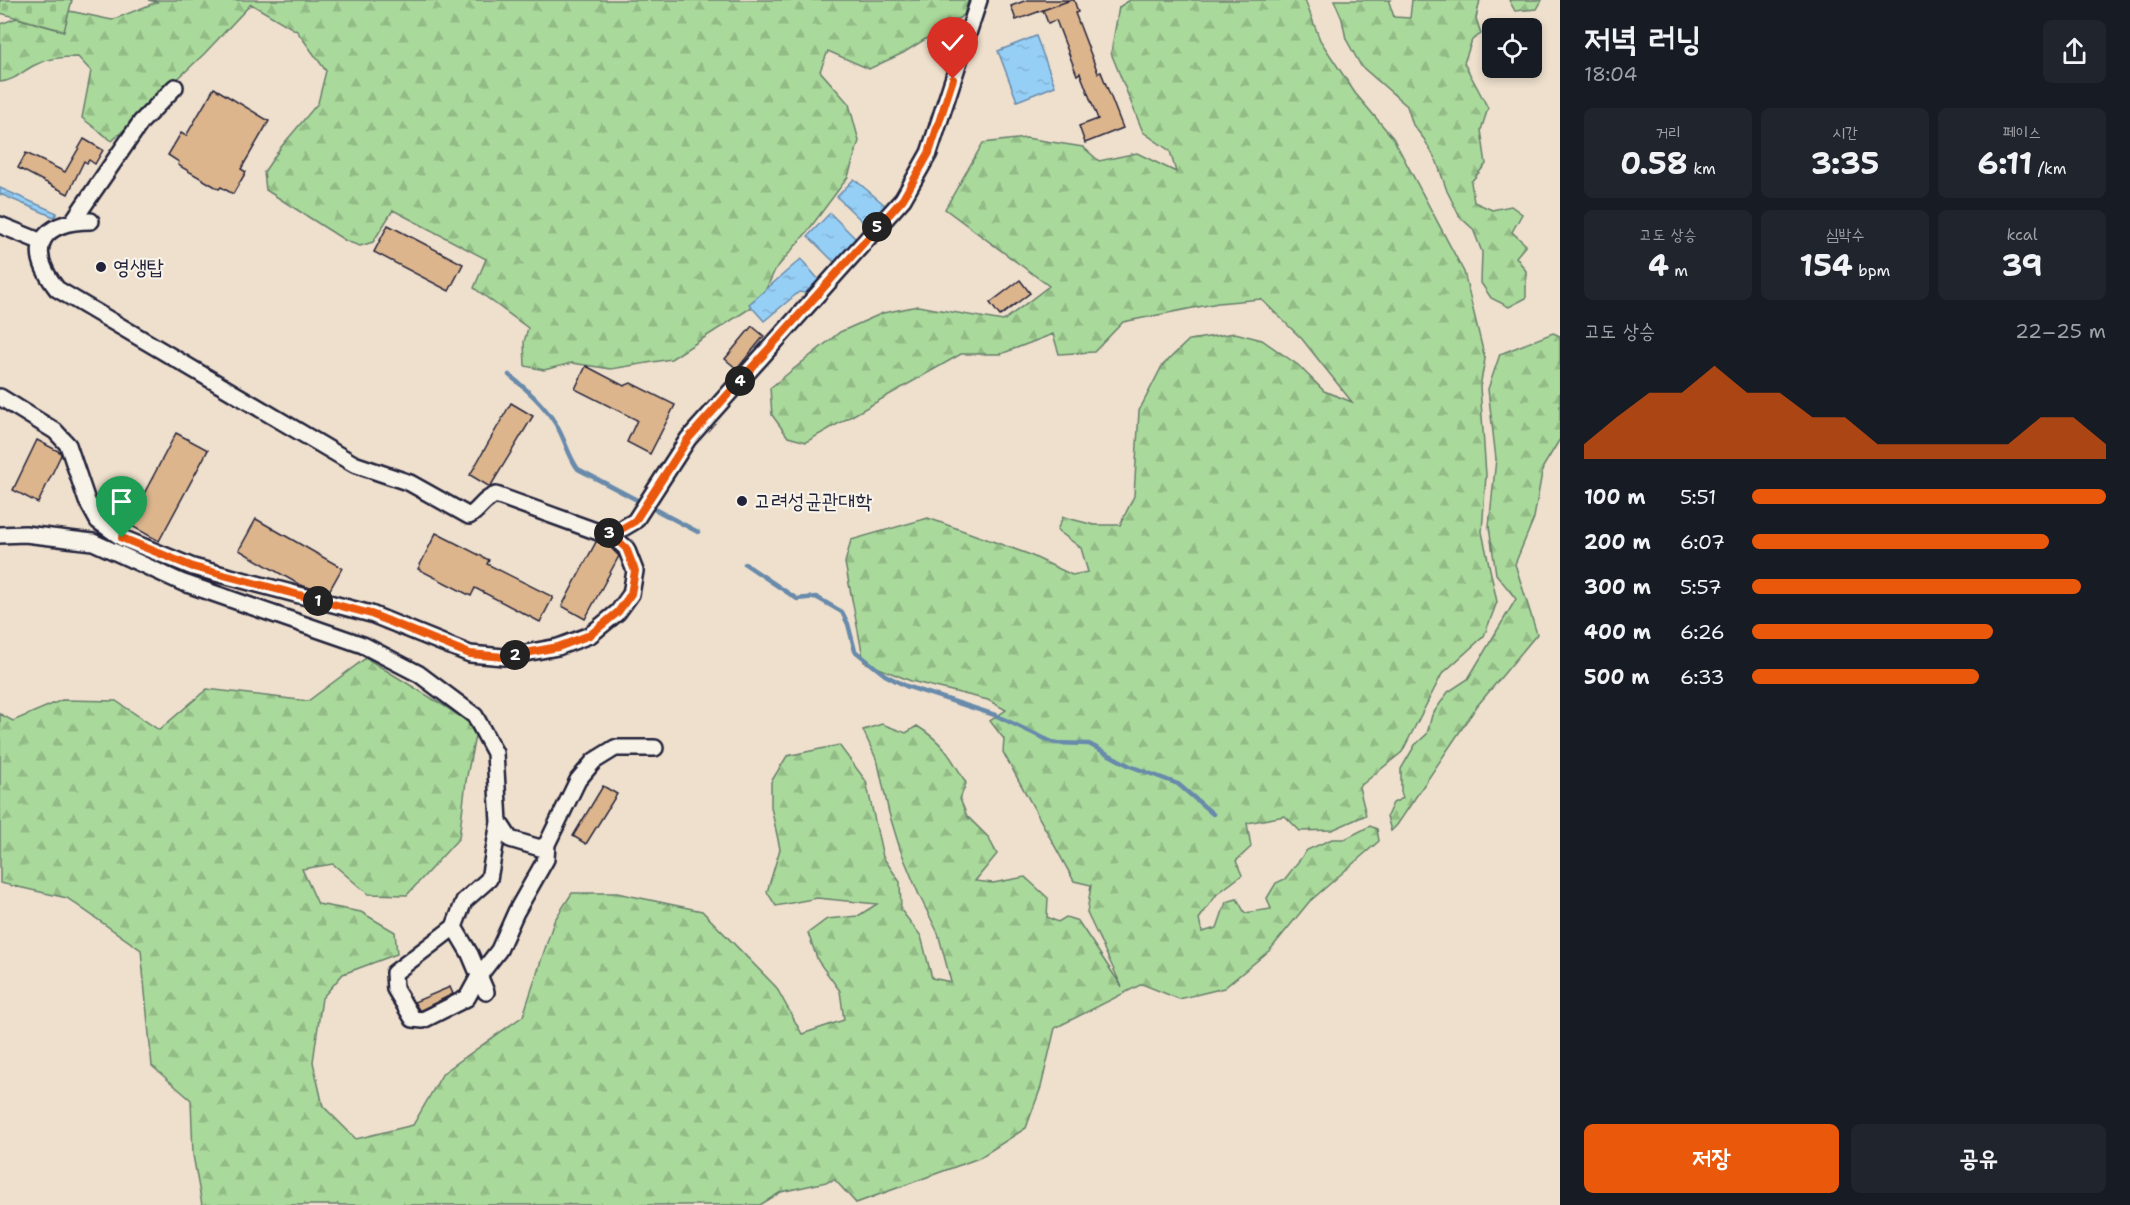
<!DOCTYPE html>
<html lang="ko">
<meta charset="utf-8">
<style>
:root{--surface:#171b24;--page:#20242c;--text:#f1f3f6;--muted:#9ea1a6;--accent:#ea580c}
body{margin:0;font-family:"Shantell Sans","Poor Story",sans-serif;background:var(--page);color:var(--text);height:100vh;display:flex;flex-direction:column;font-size:22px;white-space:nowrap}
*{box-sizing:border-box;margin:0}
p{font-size:20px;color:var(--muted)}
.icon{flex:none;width:33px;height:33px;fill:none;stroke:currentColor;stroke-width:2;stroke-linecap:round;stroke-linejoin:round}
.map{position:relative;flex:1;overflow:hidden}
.sheet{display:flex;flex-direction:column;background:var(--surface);width:570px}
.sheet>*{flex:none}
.fabs{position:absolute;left:1482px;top:18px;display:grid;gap:12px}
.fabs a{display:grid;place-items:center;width:60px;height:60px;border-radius:9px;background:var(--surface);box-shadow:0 3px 9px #0003;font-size:30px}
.pin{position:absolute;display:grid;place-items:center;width:51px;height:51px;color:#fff;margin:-62px -26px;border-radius:50% 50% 50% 0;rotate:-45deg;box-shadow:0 0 6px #0007}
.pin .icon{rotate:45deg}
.km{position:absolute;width:30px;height:30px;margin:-15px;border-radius:50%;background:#222;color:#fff;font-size:16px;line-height:30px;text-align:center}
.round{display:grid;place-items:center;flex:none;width:63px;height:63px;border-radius:9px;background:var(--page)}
.summary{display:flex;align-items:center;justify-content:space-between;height:102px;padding:0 24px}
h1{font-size:33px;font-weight:700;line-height:45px}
.metrics{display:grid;grid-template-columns:repeat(3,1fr);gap:9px;height:102px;padding:6px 24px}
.metrics div{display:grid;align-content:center;border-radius:9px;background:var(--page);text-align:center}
.metrics b{font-size:30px;font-weight:700}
.metrics small{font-size:16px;font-weight:400}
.metrics p{font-size:16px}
.chart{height:168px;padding:12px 24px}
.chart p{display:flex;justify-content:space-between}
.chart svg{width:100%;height:108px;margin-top:6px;fill:var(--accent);opacity:.7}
.button{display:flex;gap:12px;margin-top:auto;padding:12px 24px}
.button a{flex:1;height:69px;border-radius:9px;background:var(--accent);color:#fff;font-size:24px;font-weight:700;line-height:69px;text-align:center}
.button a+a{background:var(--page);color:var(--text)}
ul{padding:0 24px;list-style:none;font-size:20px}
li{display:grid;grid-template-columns:96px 72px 1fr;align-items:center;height:45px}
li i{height:15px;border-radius:8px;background:var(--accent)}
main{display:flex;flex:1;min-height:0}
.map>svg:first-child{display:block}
.forest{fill:url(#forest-firs);stroke:#667e6b;stroke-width:1.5}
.cemetery{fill:url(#cemetery-stones);stroke:#667e6b;stroke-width:1.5}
.water{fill:url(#water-ripples);stroke:#688aab;stroke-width:1.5}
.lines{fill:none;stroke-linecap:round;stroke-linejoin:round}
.stream{stroke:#688aab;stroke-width:4.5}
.building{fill:#dcb58d;stroke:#22223b;stroke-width:1.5}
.minor-casing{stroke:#22223b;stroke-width:20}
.minor{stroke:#f7f3e8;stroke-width:15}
.route-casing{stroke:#fff;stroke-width:12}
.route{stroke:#ea580c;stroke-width:8}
.poi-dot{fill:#22223b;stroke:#f7f3e8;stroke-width:2}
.labels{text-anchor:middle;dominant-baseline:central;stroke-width:4.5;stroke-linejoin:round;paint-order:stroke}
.poi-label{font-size:21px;fill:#22223b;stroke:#f7f3e8;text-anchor:start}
</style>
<main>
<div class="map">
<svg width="1560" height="1205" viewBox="0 0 1560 1205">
<defs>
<pattern id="forest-firs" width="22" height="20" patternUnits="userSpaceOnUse" patternTransform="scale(1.5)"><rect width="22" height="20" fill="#aada9b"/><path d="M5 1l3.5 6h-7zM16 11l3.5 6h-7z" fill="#92bb86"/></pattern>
<pattern id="cemetery-stones" width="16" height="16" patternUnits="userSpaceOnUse" patternTransform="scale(1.5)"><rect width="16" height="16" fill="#aada9b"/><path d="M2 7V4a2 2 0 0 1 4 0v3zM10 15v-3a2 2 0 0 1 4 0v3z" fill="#92bb86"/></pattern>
<pattern id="water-ripples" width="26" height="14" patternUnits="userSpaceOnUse" patternTransform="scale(1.5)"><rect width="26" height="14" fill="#96cff6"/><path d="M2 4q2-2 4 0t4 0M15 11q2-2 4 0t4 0" fill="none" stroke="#81b1d4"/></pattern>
</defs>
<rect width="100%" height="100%" fill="#efe0cd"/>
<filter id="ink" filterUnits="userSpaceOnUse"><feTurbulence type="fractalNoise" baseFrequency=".0167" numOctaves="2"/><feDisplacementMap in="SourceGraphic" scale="12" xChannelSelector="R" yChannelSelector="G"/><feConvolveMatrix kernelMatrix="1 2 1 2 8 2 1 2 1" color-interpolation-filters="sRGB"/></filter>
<g filter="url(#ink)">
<path class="forest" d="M148,0H968L964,15L903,53L869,69L828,51L820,71L849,104L859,141L848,177L807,232L775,270L760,302L671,359L611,369L572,363L544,370L525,366L524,342L528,328L474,288L486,259L393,210L373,242L360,246L346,241L266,190L264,172L281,147L318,103L326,71L297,31L251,4L204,54L112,141L82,118L91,71L78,57C62,57 49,58 35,65C22,71 15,81 0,82V24L17,18L63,31L69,11L112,20L157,2Z
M1130,0H1305L1320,40L1355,93L1393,138L1464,272L1485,359L1480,387L1486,475L1482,532L1497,602L1484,636L1442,674L1402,752L1359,787L1366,815L1332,830L1300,831L1285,816L1247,823L1251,847L1236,861L1242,875L1217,894L1199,919L1202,932L1217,928L1226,902L1237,899L1245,913L1271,909L1267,898L1276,883L1285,879L1307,850L1332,839H1345L1370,826L1377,829L1379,841L1309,902L1270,950L1224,988L1179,999L1142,984L1055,1028L1041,1087L1026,1128L979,1158L856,1203L835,1180L781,1192L760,1205H202L193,1155L191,1100L152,1066L141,950L67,898L0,883V714L13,721L62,700L116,701L159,730L207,689L308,701L366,658L477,726L466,781L459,838L407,895L368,894L333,864L302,869L318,904L361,912L395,932L397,954L343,974L322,998L313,1062L323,1106L356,1139L413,1125L443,1073L523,1016L554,921L572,893H617L702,911L776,987L802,1034L844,1020L840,991L818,961L808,933L827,919L858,916L877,904L817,898L776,906L767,892L780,849L771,807V782L787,756L839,745L866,781L883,857L900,882L901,910L921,936L932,978L951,982L938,933L919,895L900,849L889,813L878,763L863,730L882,724L906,733L917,726C943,742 951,757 966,783L960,799L967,816L988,837L997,854L975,881L993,883L1025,877L1048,898L1047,917L1058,922L1066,917L1078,921L1122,987L1087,913L1091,885L1074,881L1003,752L1004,739L990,721L1006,710L988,700L911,681L864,662L845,563L851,540L928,518L1028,554L1072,575L1088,572L1081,548L1057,530L1063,517L1094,525H1120L1134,496L1139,411L1162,366L1189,340L1235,333L1262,340L1298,365L1324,391L1352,402L1302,339L1261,299L1218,303L1123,322L1094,352L1059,354L1053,334L1001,354H961L806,442L788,437L772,415L770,388L840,332L883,313L918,306L1003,321L1049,286L945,209L983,143L1026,138L1083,147L1099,161L1137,153L1176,172L1170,151L1143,132L1111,53L1119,7Z
M1334,0H1391L1389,2L1394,17L1410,18L1412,0H1480L1476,18L1481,34L1472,40L1464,63L1488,108L1481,130L1486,164L1471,182L1474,202L1492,210L1511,206L1522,214L1512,232L1526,245L1516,257L1526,271V298L1509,307L1491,298L1481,283L1482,252L1473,229L1460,217L1447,191L1437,162L1424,139L1413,125L1407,106L1361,66L1346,39L1342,19Z
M1509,0H1542L1537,9L1515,11Z
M1553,333L1560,336V439L1543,467L1534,518L1515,564L1537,634L1477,706L1397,825L1391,831L1387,816L1393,803L1403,798L1401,792V769L1415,745L1427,734L1432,715L1448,692L1468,679L1516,599L1496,574L1489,526L1496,459L1488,389L1500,354Z"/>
<path class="cemetery" d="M0,0H72L64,31L0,13Z"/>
<path class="water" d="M1036,36L1055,86L1017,101L998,51Z
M854,179L886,206L866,225L837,197Z
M0,188L57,213L54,217L0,194Z
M830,213L857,240L836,264L808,236Z
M801,259L819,280L805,293L799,292L764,321L749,304Z"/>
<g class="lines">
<path class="stream" d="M509,375C528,390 548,408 559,430C566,443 569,457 578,469L698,532
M745,564L797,599L816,597L842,612L848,624L855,651L885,675L906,686L995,715L1054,743L1089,744L1130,766L1178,784L1213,814"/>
</g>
<path class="building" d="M1027,0H1068V1L1016,20L1011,6Z
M1071,0H1074L1078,12L1075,13L1098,73L1101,72L1123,128L1085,143L1079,126L1098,119L1080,73L1077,75L1056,20L1048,23L1043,10Z
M214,88L269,121L241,169L246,172L233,194L221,187L219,189L178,165L179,162L168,155L181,133L186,136Z
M84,139L103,150L95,164L89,160L87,163L84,161L68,194L18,168L26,153L65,172Z
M388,225L463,264L449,291L374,252Z
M1020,280L1030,293L1000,316L990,303Z
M752,326L764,336L737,369L725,359Z
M586,366L624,386L631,383L675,405L650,454L627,442L637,420L575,389Z
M511,403L533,416L490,487L470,475Z
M176,433L208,450L159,541L128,524Z
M37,440L60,452L61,455L38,503L13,490Z
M256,519L342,568L328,593L300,585L239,550Z
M436,533L489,560L487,564L553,597L540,622L475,588L471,596L418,569Z
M596,542H605L619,556L585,619L562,606Z
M603,786L617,794L586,844L573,836Z
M450,987L453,994L421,1010H419L414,1002Z"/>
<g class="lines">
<defs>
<path id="minor" d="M73,221L141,122L175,87
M91,221C41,221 25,248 57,289L354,464L410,483L469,516C480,510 483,499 496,495L601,533L618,531L635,521L688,439L903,199L929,153L979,0
M0,225L42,242
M0,397L55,431L68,445L87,501L98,521L122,538L193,567L371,614L470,654L504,657L558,647L590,635L618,612L631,594L635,571L626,548L608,532
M0,535L25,534L93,542L181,582L363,645L419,674L475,716L495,753L499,822L510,839L540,848L547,844L578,780L594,761L615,748H655
M454,927L394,973L395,989L413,1019L423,1020L467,998L479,976L499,950L516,912L546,859L547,844
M486,992L470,954L454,927L464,901L489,879L499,822"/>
</defs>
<use href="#minor" class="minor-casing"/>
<use href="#minor" class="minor"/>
</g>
</g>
<g class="lines" filter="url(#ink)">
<defs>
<path id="route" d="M122,538L193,567L371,614L470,654L504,657L558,647L590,635L618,612L631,594L635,571L626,548L608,532L618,531L635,521L688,439L903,199L929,153L953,79"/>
</defs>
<use href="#route" class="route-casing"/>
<use href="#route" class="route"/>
</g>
<g class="poi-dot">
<circle cx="101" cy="267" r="6"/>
<circle cx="742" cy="501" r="6"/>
</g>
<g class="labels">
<g class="poi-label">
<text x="113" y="267">영생탑</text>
<text x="754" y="501">고려성균관대학</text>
</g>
</g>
</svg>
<div class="fabs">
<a><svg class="icon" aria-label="locate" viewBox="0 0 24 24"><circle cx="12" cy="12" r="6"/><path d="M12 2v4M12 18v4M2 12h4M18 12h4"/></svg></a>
</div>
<div class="pin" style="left:122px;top:538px;background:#1e9e55"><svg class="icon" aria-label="arrive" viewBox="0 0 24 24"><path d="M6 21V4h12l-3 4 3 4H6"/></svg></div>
<div class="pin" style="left:953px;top:79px;background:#d93025"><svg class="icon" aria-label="check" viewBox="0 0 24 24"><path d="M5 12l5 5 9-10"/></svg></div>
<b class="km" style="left:318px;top:601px">1</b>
<b class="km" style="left:515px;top:655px">2</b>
<b class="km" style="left:609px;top:533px">3</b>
<b class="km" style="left:740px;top:381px">4</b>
<b class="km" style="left:877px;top:227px">5</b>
</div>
<section class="sheet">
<div class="summary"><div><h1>저녁 러닝</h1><p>18:04</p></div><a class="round"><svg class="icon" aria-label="share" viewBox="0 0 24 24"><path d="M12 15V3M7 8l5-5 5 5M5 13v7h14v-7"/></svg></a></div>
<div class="metrics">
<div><p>거리</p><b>0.58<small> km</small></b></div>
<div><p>시간</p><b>3:35</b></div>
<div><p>페이스</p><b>6:11<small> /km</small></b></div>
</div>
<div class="metrics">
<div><p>고도 상승</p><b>4<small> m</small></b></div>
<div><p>심박수</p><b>154<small> bpm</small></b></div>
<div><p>kcal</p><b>39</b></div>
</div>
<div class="chart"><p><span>고도 상승</span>22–25 m</p>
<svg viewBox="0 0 160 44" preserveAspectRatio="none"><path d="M0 44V38L10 27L20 17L30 17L40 6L50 17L60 17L70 27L80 27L90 38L100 38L110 38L120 38L130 38L140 27L150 27L160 38V44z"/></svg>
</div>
<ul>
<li><b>100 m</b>5:51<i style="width:100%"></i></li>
<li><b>200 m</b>6:07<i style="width:84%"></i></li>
<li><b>300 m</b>5:57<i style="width:93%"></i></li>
<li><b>400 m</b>6:26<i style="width:68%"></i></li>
<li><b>500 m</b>6:33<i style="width:64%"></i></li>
</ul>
<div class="button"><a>저장</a><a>공유</a></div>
</section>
</main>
